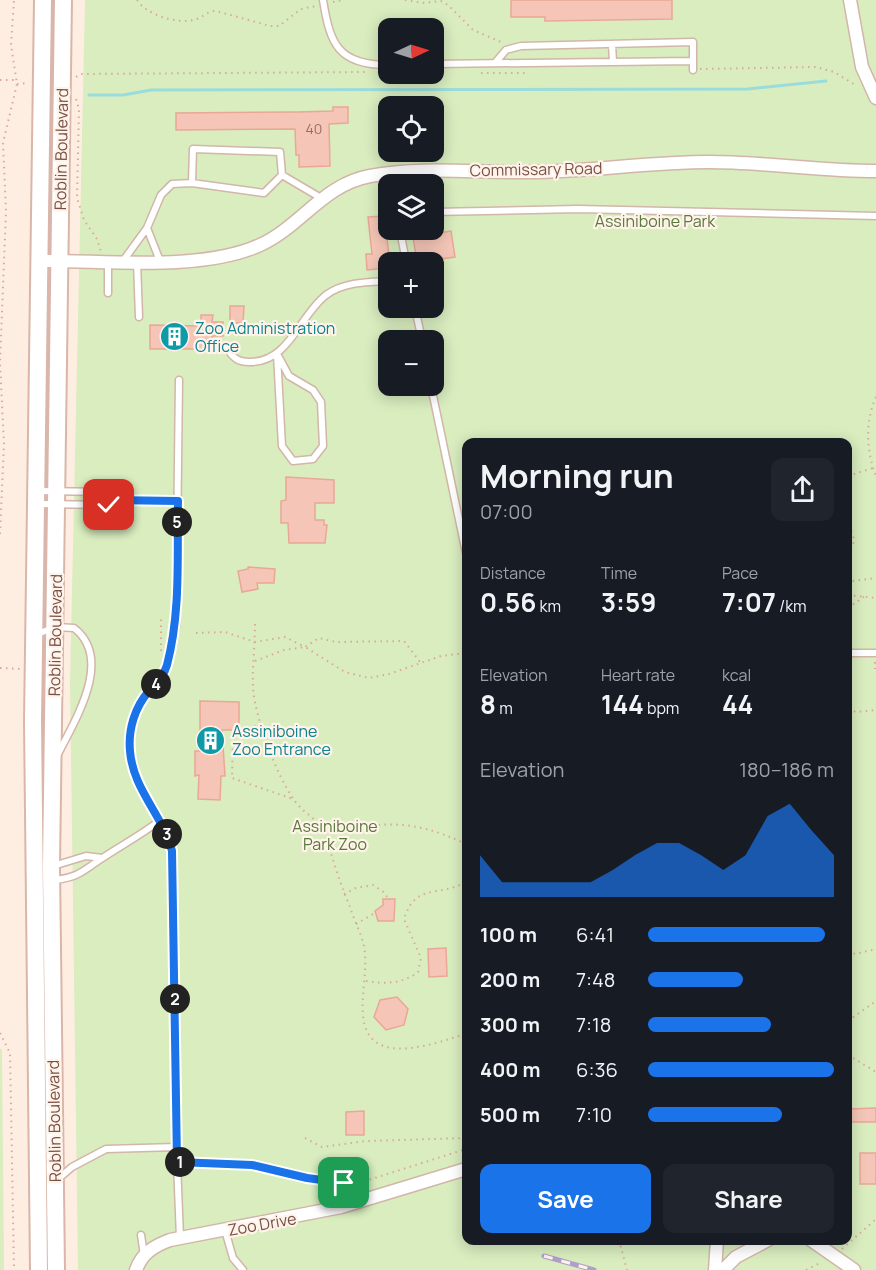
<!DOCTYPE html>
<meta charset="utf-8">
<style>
:root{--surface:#171b24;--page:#20242c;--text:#f1f3f6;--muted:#9ea1a6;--accent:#1a73e8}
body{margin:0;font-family:Manrope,sans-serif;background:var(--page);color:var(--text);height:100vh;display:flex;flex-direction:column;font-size:22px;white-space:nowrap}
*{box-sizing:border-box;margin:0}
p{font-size:20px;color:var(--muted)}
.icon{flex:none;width:33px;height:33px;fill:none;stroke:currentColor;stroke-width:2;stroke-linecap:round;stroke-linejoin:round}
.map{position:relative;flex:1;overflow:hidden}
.drawer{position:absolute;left:462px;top:438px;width:390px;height:807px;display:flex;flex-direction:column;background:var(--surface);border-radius:12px;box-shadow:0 3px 15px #0003}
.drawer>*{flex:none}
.needle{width:39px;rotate:86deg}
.tools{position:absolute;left:378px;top:18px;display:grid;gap:12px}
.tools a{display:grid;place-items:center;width:66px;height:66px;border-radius:12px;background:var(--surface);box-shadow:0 3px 15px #0003;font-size:30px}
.pin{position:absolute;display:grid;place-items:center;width:51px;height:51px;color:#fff;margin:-26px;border-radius:12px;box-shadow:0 3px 9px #0006}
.km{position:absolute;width:30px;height:30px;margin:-15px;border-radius:50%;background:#222;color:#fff;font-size:16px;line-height:30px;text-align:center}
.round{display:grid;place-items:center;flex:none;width:63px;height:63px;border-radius:12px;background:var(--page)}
.head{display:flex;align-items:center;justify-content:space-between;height:102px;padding:0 18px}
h1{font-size:33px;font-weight:700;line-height:45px}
.metrics{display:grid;grid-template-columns:repeat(3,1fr);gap:9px;height:102px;padding:6px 18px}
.metrics div{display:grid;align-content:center}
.metrics b{font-size:26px;font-weight:700}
.metrics small{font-size:16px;font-weight:400}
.metrics p{font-size:16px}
.chart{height:168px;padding:12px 18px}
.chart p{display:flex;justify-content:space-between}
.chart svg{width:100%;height:108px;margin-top:6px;fill:var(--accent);opacity:.7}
.cta{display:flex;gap:12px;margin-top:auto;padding:12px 18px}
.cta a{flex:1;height:69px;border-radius:12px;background:var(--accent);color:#fff;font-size:24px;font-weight:700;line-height:69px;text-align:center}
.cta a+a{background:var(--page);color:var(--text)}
ul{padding:0 18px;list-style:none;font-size:20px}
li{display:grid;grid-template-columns:96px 72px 1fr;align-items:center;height:45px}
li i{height:15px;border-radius:8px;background:var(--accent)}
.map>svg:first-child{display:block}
.green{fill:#d9edbf;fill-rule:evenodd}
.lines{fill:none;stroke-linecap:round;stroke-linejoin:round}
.stream{stroke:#9adcdb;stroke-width:3}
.building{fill:#f5c6b7;stroke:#e9a897;stroke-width:1.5}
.service-casing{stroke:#d2b6aa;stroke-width:9}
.minor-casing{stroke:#d2b6aa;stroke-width:15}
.secondary-casing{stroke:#d9b6a9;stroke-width:20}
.path{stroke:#daa99b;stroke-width:2;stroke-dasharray:1.5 4.5;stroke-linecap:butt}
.service{stroke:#fff;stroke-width:6}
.minor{stroke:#fff;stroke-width:12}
.secondary{stroke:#fff;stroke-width:16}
.rail-casing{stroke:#afa0c8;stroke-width:5}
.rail{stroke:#fff3ea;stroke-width:3;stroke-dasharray:9;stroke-linecap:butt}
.route-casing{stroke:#fff;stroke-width:12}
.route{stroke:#1a73e8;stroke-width:8}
.labels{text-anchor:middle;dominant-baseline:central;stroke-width:4.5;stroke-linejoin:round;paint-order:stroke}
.number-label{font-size:14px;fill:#976e62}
.street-label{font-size:16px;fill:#785046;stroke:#fff3ea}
.park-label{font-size:16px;fill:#58793b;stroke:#fff3ea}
.culture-label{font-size:16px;fill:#0d838f;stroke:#fff3ea;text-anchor:start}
</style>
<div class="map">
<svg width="876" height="1270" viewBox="0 0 876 1270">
<rect width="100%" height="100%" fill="#feeee2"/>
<path class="green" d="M85,0H876V1270H78L70,683ZM388,28H434V74H388ZM388,106H434V152H388ZM388,184H434V230H388ZM388,262H434V308H388ZM388,340H434V386H388ZM466,442H848V1240H466Z
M0,1049H2L4,1270H0Z"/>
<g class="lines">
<path class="stream" d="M89,95H123L151,90L748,89L826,81"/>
</g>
<path class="building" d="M511,0H672V19L545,21V17H511Z
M333,107H348V123L329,124L330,166L299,167V155H296L295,129L176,130V113L298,112L333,111Z
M384,216L390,262L388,268L367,270L366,254H372L368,217Z
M451,231L455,257L433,260L434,262H417L413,237Z
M230,306H244L243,323H230Z
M201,315H213L212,322H223V336H212V349H150V325L201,326Z
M286,477L334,480V503H315V520H324V525H327L325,543H289L288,523H281V501L286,500Z
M248,567L275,569L274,583H257L258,589L242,592L238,571L248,569Z
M200,701L239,702V730H222L225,776H221L220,800L198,799L199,775L195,776V751H200Z
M383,899H395L394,921H378L375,911L383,905Z
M446,948L447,976L429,977L428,949Z
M397,997L408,1009L404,1025L386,1030L374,1017L380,1000Z
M876,1108V1122H848V1109Z
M364,1111V1135H346V1112Z
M860,1153H876V1184H860Z"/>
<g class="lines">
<defs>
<path id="service" d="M323,0C330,44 338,65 388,65
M612,44L613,62
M495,63L506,50L521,46L693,42V70
M434,64L693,61
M192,183L193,149L280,152L282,175
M434,212L578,209L876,216
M147,228L160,261
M400,230L406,262
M123,261L147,228L161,195L172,184L192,183L264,193L282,175L321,198
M108,262V293
M137,262L139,317
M415,308L422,340
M227,348C233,358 238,362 249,362C289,363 299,316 326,295C344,282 367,282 388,281
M277,354L289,376L313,390L321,402L323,446L313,459L293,461L282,446Z
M179,380L176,627L165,671L143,699L133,720L130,748L139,787L167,834L172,851L177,1162L180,1238
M431,386L466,553
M38,491L109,492V505L39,504
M109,500L178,501
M37,634L56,627L74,628C114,659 75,720 57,756
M848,653H876
M53,866L86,856L102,858
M54,880C81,877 83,870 104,857C122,845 141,835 159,821
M58,1179L72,1167L106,1149L177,1147
M225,1230L233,1258L243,1270
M141,1235L144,1255"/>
<path id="minor" d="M850,0L862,67L876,98
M40,261C104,260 201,272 260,245C300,227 324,184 370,176C422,166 475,173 528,172C588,172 648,162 709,162C764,162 820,171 876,171
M811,1240L854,1270
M136,1270C142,1253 154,1246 170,1240L341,1207L466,1169
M715,1270L717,1240
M723,1270L736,1257L768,1240"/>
<path id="secondary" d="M39,1270L33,721L43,0
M56,1270L51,866L63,0"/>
</defs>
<use href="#service" class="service-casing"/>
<use href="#minor" class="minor-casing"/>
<use href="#secondary" class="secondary-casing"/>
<path class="path" d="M137,0C147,15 176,24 194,20C202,18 207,11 216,11L270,26H279L301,9L316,6
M405,0L422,3L441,1L448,5L473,30L501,42
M333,2L343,0
M700,69L816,67L834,72L857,86
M481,73H529
M76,77L81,74L367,72
M0,80H17
M17,84L29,83
M76,99L79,109L77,198L84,220L97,239L101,252
M876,397C865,422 866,450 876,476
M848,476L873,468
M848,526L853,534L854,542L848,551
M0,534L4,444L0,363L6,211L3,143L17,84L11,45L14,0
M848,577L853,581L876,578
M848,595L876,598
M848,608L865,596
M255,624C255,645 252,668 253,689C256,720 276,774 294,800C303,813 318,819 325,833C332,858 340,883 350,907C354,920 361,933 364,946C368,970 361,992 363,1015C367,1070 435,1043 466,1034
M196,633L225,632L255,642L285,637L305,647L319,638L336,642L404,641L420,662
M161,651V615
M255,661L284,650L305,647L345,672L369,678L389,674L441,656L466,653
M875,662V669
M0,668L21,669
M848,710L857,712L876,710
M261,723L233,739L232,778L293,799
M325,833C385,822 410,818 466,844
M344,894L356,888L373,885L385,893L387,897
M356,924L375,913
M848,951L855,954L876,949
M366,981C385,984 402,984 418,972L421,958L404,919C416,882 437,898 466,882
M848,1021L876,1001
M0,1033L10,1053L14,1270
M848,1055L876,1072
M305,1138L322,1147L366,1141L466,1138
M186,1162L253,1165L325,1181L359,1183L466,1149
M619,1240L627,1270
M842,1249L876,1219
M806,1270L822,1262"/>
<use href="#service" class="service"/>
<use href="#minor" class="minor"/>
<use href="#secondary" class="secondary"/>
<defs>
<path id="rail" d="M544,1256L594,1270"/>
</defs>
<use href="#rail" class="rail-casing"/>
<use href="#rail" class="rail"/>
</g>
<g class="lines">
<defs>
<path id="route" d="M109,505V500L178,501C177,555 181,612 167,665C164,676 156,683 149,691C135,707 128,729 130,751C133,790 163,815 172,851L177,1162L252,1165L307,1178L344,1183"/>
</defs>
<use href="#route" class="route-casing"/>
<use href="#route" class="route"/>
</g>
<defs>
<symbol id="building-disc" viewBox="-11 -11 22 22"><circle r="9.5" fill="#0f9aa8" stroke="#fff3ea"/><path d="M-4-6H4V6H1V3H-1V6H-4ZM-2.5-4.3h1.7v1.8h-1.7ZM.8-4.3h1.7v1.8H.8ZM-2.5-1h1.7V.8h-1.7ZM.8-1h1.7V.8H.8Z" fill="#fff"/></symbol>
</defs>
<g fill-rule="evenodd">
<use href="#building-disc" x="158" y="320" width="33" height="33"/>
<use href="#building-disc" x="194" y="724" width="33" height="33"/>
</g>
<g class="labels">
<g class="number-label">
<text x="314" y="128">40</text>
</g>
<g class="street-label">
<text transform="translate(61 149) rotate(-89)">Roblin Boulevard</text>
<text transform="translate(536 169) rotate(-1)">Commissary Road</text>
<text transform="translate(55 635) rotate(-89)">Roblin Boulevard</text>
<text transform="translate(54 1121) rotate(-91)">Roblin Boulevard</text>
<text transform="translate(262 1224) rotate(-10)">Zoo Drive</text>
</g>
<g class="park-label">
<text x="655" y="221">Assiniboine Park</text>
<text x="335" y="826">Assiniboine<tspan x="335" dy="18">Park Zoo</tspan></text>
</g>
<g class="culture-label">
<text x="195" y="328">Zoo Administration<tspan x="195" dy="18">Office</tspan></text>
<text x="232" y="731">Assiniboine<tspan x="232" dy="18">Zoo Entrance</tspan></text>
</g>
</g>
</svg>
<div class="tools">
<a><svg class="needle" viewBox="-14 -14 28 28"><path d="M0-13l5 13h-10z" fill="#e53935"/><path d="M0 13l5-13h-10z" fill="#9ea1a6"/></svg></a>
<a><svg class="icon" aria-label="locate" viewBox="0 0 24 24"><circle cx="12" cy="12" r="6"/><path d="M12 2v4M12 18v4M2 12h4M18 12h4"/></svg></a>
<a><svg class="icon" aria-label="layers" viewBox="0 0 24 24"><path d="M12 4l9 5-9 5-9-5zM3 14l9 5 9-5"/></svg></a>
<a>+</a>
<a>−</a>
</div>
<div class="pin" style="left:344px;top:1183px;background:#1e9e55"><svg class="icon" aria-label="arrive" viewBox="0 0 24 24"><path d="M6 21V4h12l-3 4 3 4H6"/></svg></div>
<div class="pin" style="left:109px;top:505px;background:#d93025"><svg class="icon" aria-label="check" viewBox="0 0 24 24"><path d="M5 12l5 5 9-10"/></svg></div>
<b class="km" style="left:180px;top:1162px">1</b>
<b class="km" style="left:175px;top:999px">2</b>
<b class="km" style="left:167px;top:834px">3</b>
<b class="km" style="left:156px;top:684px">4</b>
<b class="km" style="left:177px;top:522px">5</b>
<section class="drawer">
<div class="head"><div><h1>Morning run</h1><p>07:00</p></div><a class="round"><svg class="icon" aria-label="share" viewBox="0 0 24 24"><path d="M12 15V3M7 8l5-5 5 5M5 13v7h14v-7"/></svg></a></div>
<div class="metrics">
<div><p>Distance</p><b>0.56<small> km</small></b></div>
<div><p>Time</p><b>3:59</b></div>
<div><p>Pace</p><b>7:07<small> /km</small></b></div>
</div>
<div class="metrics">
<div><p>Elevation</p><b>8<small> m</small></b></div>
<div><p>Heart rate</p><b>144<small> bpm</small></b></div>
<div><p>kcal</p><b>44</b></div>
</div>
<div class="chart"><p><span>Elevation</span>180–186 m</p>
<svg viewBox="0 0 160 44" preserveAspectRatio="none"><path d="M0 44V27L10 38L20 38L30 38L40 38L50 38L60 33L70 27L80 22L90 22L100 27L110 33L120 27L130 11L140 6L150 17L160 27V44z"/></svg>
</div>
<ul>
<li><b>100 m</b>6:41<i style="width:95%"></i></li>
<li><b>200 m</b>7:48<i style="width:51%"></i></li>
<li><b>300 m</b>7:18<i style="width:66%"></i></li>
<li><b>400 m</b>6:36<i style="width:100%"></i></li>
<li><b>500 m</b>7:10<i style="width:72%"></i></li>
</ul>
<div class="cta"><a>Save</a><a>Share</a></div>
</section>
</div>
